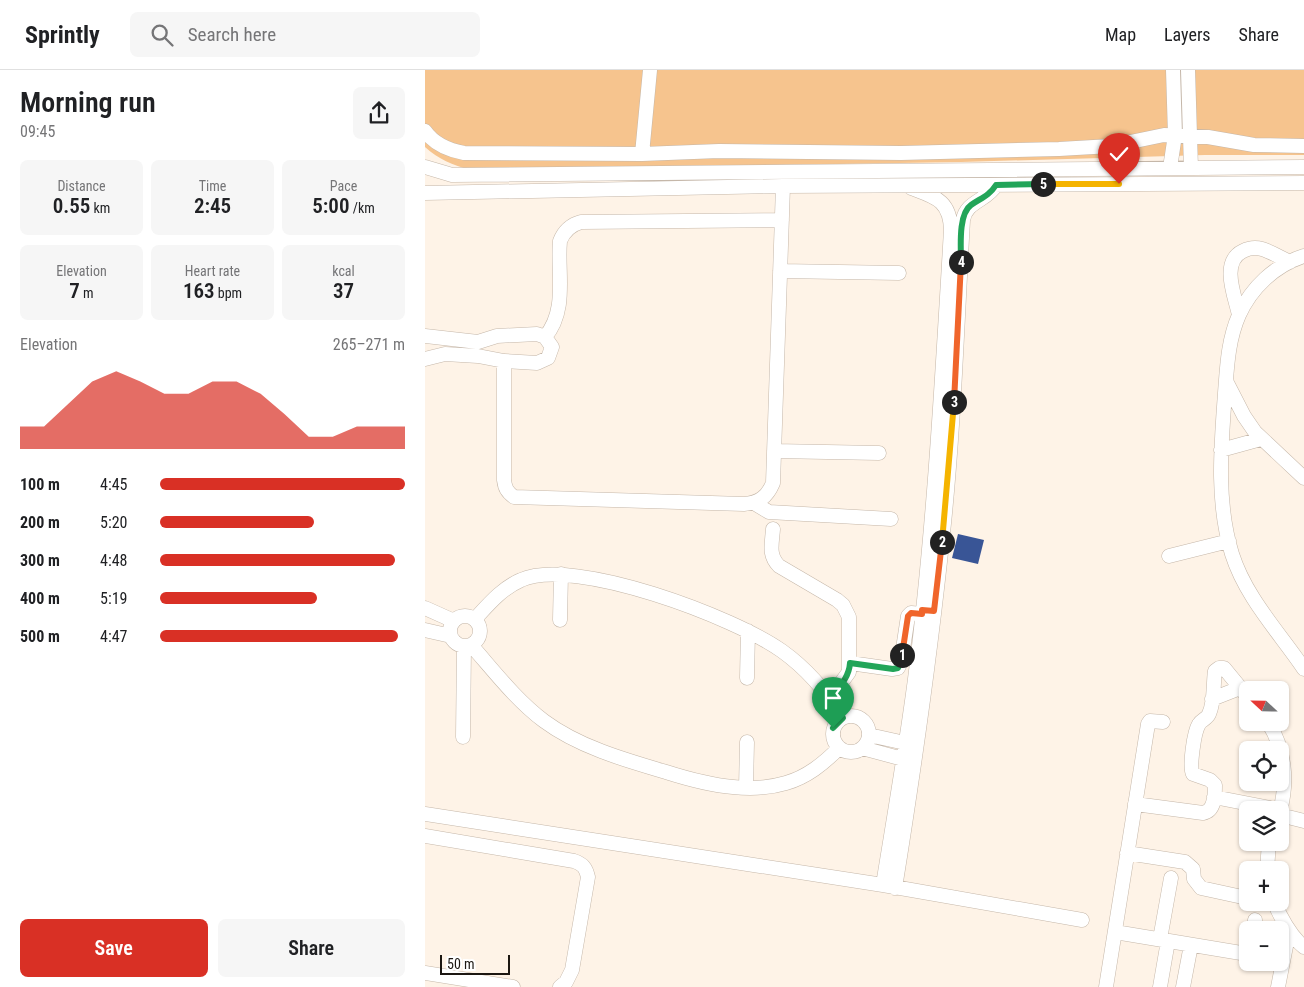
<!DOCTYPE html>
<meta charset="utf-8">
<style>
:root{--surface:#fff;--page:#f6f6f6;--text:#202124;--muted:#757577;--line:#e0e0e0;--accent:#d93025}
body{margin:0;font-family:"Roboto Condensed",sans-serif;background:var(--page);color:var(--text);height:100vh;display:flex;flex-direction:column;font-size:19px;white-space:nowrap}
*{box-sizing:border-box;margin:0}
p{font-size:16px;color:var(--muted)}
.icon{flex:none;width:28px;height:28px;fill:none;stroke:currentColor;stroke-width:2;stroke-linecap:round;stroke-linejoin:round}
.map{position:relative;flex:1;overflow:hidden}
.sheet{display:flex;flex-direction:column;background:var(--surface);width:425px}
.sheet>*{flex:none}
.needle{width:32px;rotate:292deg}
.buttons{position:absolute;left:814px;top:611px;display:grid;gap:10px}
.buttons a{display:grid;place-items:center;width:50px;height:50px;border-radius:8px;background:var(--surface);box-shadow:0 1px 4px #0004;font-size:25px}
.scale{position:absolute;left:15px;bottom:12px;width:70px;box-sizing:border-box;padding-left:5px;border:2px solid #1c1712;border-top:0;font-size:14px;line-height:18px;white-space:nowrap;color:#1c1712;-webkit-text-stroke:4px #fff;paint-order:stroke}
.pin{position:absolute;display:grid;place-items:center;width:42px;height:42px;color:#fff;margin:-51px -21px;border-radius:50% 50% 50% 0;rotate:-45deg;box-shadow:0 0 5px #0007}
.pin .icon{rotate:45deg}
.km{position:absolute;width:25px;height:25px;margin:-12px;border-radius:50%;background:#222;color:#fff;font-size:14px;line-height:25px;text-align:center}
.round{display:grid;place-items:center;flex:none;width:52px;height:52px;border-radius:8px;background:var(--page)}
.overview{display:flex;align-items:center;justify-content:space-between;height:85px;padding:0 20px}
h1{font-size:28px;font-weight:600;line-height:38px}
.metrics{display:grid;grid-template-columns:repeat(3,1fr);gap:8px;height:85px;padding:5px 20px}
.metrics div{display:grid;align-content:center;border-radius:8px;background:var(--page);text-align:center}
.metrics b{font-size:21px;font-weight:600}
.metrics small{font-size:14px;font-weight:400}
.metrics p{font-size:14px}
.chart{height:140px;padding:10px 20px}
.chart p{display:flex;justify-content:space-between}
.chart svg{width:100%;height:90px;margin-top:5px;fill:var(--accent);opacity:.7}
.primary-button{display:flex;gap:10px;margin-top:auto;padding:10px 20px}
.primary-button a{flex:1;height:58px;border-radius:8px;background:var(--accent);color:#fff;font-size:20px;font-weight:600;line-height:58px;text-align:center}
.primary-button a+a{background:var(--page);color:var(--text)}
ul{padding:0 20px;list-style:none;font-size:16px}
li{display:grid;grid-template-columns:80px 60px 1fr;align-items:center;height:38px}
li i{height:12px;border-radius:6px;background:var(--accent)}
header{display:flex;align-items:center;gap:30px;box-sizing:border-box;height:70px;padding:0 25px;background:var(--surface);border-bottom:1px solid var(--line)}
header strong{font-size:24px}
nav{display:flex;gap:28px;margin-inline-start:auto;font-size:18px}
.search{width:350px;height:45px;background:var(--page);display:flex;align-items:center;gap:12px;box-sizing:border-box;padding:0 18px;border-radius:8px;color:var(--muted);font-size:19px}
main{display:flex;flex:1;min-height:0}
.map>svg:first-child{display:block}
.green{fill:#f6c48e}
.building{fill:#395596}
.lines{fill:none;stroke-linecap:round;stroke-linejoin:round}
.minor-casing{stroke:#c5b7a9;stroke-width:15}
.minor{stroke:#fff;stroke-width:14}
.split-1-casing{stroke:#fff;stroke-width:10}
.split-2-casing{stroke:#fff;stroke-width:10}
.split-3-casing{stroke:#fff;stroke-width:10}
.split-4-casing{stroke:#fff;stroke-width:10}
.split-5-casing{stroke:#fff;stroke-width:10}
.split-6-casing{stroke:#fff;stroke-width:10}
.split-1{stroke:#22a559;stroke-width:6}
.split-2{stroke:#f0652b;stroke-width:6}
.split-3{stroke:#f5b400;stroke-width:6}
.split-4{stroke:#f0652b;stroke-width:6}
.split-5{stroke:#22a559;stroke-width:6}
.split-6{stroke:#f5b400;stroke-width:6}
</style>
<header>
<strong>Sprintly</strong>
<div class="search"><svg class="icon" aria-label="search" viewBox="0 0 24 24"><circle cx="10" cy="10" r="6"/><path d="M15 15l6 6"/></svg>Search here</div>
<nav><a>Map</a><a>Layers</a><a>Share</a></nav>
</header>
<main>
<section class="sheet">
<div class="overview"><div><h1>Morning run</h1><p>09:45</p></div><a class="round"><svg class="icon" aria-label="share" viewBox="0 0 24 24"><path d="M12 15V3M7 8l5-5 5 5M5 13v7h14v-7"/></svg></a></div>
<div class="metrics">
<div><p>Distance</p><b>0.55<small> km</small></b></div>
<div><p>Time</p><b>2:45</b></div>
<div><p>Pace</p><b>5:00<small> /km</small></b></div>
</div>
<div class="metrics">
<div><p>Elevation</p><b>7<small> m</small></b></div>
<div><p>Heart rate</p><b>163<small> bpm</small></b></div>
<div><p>kcal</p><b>37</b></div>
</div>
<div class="chart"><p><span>Elevation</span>265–271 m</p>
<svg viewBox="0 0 160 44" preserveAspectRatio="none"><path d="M0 44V33L10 33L20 22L30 11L40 6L50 11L60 17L70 17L80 11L90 11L100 17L110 27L120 38L130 38L140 33L150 33L160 33V44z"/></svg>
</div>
<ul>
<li><b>100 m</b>4:45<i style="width:100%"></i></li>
<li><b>200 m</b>5:20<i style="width:63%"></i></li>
<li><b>300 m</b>4:48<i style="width:96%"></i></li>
<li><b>400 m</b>5:19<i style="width:64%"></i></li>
<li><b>500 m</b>4:47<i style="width:97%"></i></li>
</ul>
<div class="primary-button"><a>Save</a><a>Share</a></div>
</section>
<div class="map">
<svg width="879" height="917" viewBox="0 0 879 917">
<rect width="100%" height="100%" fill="#fef3e7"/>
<path class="green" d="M0,0H879V85H780L536,92L45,100C28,95 13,89 0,77Z"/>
<path class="building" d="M533,464L559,470L553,494L527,488Z"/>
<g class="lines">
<defs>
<path id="minor" d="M763,0L766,98
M0,61C9,74 23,80 39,83L217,84L294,81L476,83L634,79L686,76L739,65L783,67L829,75L879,76
M217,84L225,0
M0,97L27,105L879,97
M745,98L750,65L748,0
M0,123L358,116L879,113
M879,186C850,195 826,218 814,245C803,270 802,297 800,323C796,377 791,432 807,484C821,528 854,562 879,599
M355,201L474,203
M814,245C810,226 795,192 818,181C824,178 830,177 837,179C847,182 856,188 865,192
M0,266L53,272L72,266L112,264L120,267L127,277L123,288L112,293L79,291L53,286L20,284L0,289
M120,267C143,240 132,203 135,171C139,161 145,155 156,152L357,150
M79,291V410C80,418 82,422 89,427L319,434C334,433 342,427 348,413L358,116
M801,311L819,346L830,362L879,408
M796,380L836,369
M349,381L454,383
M329,433L344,442L466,449
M348,459C347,474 343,485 354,496L412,530L418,535L424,547V602L405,628
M744,486L804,471
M0,538L29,551
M25 561a15 15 0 1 1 30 0a15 15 0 1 1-30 0Z
M50,549C63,535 77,518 96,510C149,486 311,548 357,581C382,599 401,621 417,647
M135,550L136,504
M0,560L26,566
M46,575C69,601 91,630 119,651C154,677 200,690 241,702C263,709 285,715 308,717C325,719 344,718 361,713C382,707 398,694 414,678
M425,593L467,599L473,598L476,592L483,546L486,543L497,544
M322,608L323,561
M787,629L815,618
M408 664a18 18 0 1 1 36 0a18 18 0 1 1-36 0Z
M843,652C860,679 863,711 855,741
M444,665L480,673
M38,667L39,576
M437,678L478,689
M321,718L322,672
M789,727L855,740
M710,734L778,743C790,741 790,725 790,715L785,710L768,704C764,697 769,662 774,654C776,650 782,649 784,644C790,631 788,614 790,601L794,598H799L822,626
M0,744L458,815L657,850
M855,745L879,751
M0,766L149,791C158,794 161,798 163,807L147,900L141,912L135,917
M702,783L760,792L768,799L769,809L776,818L822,828
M842,800L844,772
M458,815C469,747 481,678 490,609C509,460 517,310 526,160C525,130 510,127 486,118
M470,818C489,700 506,581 518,463C529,359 532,254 538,150C541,131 562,131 571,115
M849,832C856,848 865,866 879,877
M828,860L830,850
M690,862L822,884
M735,869L746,808
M0,903L88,917
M681,917L723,654L725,651L738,652
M735,917L743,871
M758,917L766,875
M853,917L864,861"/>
</defs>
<use href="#minor" class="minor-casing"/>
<use href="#minor" class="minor"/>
</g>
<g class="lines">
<defs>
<path id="split-1" d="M408,658L418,648L405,628C414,617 424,608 425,593L468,599L473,598L476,592L477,585"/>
<path id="split-2" d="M477,585L483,546L486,543L497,544V540L509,541L517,472"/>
<path id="split-3" d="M517,472L529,332"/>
<path id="split-4" d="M529,332L536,192"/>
<path id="split-5" d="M536,192C536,178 533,144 546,135C556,128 564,126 571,115L618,114"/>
<path id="split-6" d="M618,114H694"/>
</defs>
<use href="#split-1" class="split-1-casing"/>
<use href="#split-2" class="split-2-casing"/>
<use href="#split-3" class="split-3-casing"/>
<use href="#split-4" class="split-4-casing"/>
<use href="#split-5" class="split-5-casing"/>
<use href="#split-6" class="split-6-casing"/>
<use href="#split-1" class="split-1"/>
<use href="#split-2" class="split-2"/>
<use href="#split-3" class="split-3"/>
<use href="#split-4" class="split-4"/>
<use href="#split-5" class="split-5"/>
<use href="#split-6" class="split-6"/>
</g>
</svg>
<div class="buttons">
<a><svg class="needle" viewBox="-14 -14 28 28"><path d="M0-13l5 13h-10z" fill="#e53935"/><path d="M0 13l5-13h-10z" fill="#757577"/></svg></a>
<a><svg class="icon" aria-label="locate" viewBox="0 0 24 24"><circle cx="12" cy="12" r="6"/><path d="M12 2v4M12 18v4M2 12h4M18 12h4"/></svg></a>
<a><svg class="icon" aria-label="layers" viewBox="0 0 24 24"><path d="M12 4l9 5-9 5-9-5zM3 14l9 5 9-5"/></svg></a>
<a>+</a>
<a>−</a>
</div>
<div class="scale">50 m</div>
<div class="pin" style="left:408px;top:658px;background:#1e9e55"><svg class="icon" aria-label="arrive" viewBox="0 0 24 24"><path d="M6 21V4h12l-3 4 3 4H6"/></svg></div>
<div class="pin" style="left:694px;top:114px;background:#d93025"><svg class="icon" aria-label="check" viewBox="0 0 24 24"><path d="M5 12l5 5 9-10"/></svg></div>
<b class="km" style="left:477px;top:585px">1</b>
<b class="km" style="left:517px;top:472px">2</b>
<b class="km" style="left:529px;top:332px">3</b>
<b class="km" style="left:536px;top:192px">4</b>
<b class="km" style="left:618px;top:114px">5</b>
</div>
</main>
